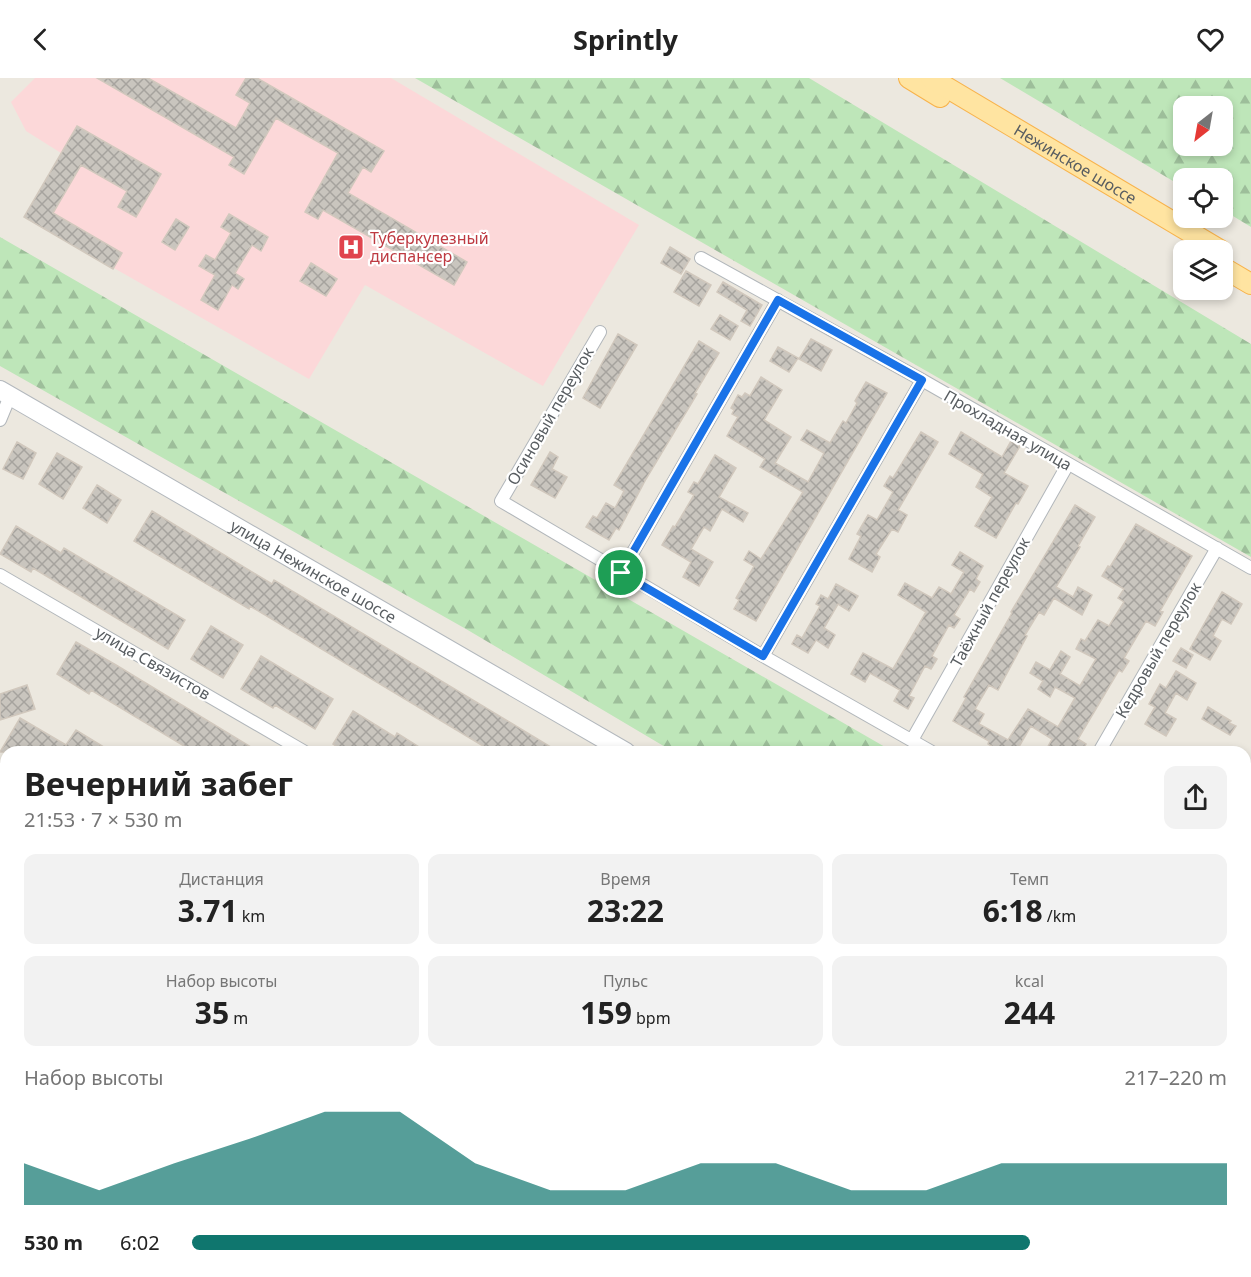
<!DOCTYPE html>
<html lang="ru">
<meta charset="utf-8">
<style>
:root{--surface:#fff;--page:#f2f2f2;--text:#222;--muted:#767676;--accent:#0f766e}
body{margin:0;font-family:"Noto Sans",sans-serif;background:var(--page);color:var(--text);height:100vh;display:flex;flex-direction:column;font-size:22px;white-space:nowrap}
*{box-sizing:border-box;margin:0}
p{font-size:20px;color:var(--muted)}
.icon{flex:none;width:33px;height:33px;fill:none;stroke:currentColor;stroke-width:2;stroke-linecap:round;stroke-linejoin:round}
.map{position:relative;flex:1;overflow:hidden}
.drawer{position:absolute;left:0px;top:668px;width:1251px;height:532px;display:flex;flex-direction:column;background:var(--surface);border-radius:18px 18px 0 0;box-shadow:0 3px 9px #0003}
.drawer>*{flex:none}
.needle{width:39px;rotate:211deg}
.buttons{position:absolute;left:1173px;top:18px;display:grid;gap:12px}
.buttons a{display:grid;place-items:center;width:60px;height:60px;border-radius:12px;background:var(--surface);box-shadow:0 3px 9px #0003;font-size:30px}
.pin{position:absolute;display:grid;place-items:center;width:51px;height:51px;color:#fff;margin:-26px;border:3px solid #fff;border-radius:50%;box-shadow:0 2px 6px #0007}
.round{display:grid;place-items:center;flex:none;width:63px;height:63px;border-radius:12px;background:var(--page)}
.overview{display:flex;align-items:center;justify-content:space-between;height:102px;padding:0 24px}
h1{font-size:33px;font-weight:700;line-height:45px}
.figures{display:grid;grid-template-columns:repeat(3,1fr);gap:9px;height:102px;padding:6px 24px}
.figures div{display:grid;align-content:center;border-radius:12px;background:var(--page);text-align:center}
.figures b{font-size:30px;font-weight:700}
.figures small{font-size:16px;font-weight:400}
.figures p{font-size:16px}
.chart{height:168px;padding:12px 24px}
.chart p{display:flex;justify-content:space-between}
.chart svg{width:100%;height:108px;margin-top:6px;fill:var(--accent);opacity:.7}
ul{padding:0 24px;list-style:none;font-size:20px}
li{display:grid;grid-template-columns:96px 72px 1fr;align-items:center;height:45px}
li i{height:15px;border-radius:8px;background:var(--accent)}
header{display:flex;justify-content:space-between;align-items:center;height:78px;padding:0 24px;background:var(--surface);font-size:27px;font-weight:700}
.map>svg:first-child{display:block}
.medical{fill:#fcd8d9}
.forest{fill:url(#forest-firs);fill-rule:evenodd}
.building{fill:url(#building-cross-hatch);stroke:#d1c8bd;stroke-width:1.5}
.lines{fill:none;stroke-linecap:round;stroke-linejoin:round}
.service-casing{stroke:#b2b7bb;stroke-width:8}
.minor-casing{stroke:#b2b7bb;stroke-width:14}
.tertiary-casing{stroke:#b2b7bb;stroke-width:17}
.secondary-casing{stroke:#b3b8bd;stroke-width:20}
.primary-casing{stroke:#f8b34c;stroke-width:22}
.service{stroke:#fff;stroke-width:6}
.minor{stroke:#fff;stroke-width:12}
.tertiary{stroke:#fff;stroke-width:15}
.secondary{stroke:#fff;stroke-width:18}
.primary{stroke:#ffe4a1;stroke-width:20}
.route-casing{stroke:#fff;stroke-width:12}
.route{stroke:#1a73e8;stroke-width:8}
.labels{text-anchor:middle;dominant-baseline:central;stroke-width:4.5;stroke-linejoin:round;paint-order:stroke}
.street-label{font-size:16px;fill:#585d61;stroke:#fff}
.health-label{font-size:16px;fill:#be3a42;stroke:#fff;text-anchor:start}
</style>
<header><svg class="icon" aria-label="back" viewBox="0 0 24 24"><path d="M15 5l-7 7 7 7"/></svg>Sprintly<svg class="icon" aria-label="heart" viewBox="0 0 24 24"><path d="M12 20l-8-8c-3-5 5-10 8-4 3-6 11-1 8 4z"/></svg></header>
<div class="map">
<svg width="1251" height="1199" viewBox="0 0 1251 1199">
<defs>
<pattern id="forest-firs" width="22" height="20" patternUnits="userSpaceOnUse" patternTransform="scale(1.5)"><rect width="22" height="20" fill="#bee6b9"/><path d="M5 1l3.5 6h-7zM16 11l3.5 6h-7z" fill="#9dbe9a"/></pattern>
<pattern id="building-cross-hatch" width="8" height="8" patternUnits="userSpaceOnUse" patternTransform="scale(1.5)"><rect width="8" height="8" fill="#c9c5be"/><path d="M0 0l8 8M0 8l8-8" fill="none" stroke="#a6a39e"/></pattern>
</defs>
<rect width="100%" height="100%" fill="#ece8df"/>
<path class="medical" d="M35,0H391L639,147L543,308L365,207L309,301L24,139L61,75L26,53L11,24Z"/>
<path class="forest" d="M415,0H809L1251,266V479Z
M1000,0H1251V149L1223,132L1222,100H1184L1183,109ZM1222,28V68H1184V28Z
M0,159L892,673H672L466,551L0,288Z
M1245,880L1251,884V998L1245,995Z"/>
<path class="building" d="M97,0H148L236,50L250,25L236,17L246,0H257L384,73L371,94L363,89L348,115L467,184L454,207L323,132L318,141L305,134L338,75L276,40L244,96L229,87L234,79Z
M77,48L161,96L136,139L118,129L127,113L81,87L53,135L122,175L113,191L24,139Z
M229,136L268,159L261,173L252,167L235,195L244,201L238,211L232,207L218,232L201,222L215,197L199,188L206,177L215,182L231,155L221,149Z
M176,141L189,149L175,172L162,164Z
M670,169L690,181L681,196L661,185Z
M311,185L337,201L326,218L300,203Z
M686,193L711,207L699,228L674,214Z
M723,204L762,227L750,248L741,243L747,232L717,214Z
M720,237L738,248L730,262L711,251Z
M618,256L637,267L600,330L583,320Z
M811,261L832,272L821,293L799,281Z
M699,263L719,275L695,315L697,316L646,401L619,452L616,450L609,462L586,449L593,438L597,440L606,425L615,430L624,413L614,407Z
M778,269L798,280L789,294L770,283Z
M761,299L782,312L764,342L791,359L775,385L808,404L824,375L801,362L807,352L830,365L843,343L846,345L857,325L855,323L866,304L887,315L756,543L734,531L739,522L736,520L754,488L744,482L749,473L761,481L803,414L760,389L765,381L727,358L738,339L732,336L734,332L731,330L738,317L742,319L745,315L750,318Z
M921,354L938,364L898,432L907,437L898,454L892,451L876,476L880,479L872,494L849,481L861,458L857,456L868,437L877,442L893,414L884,408L890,398L893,400Z
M961,354L1002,379L1011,363L1020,368L1004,395L1028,408L1018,426L1016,425L996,460L975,448L992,419L976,409L983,396L949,376Z
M17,364L36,375L23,401L3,391Z
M550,374L558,379L552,391L567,399L555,420L531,407Z
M57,375L82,389L63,421L39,406Z
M715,377L736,390L719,419L748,435L743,444L722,431L710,453L704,449L691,471L713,484L699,508L683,499L691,484L662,467L673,448L675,449L694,417L688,414L694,404L698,406Z
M97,407L121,422L107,445L83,430Z
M1075,427L1095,439L1078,468L1080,469L1056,509L1073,519L1078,509L1092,517L1082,537L1054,520L1044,537L1039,534L1025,557L1027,558L998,612L989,607L975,631L984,636L979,646L1008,662L1028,631L1058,649L1075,620L1055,609L1050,619L1038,611L1043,603L1030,595L1036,584L1050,592L1061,573L1070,579L1060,596L1080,608L1096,581L1076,571L1081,561L1085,563L1098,542L1109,548L1124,524L1118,520L1124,511L1102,498L1108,488L1110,489L1136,446L1192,478L1160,533L1163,534L1155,548L1146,543L1124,580L1129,583L1122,594L1119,592L1078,661L1086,666L1082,674H1045L1052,661L1031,648L1016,674H990L993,669L988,666L989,663L953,643L966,620L964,619L1012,535L1011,534Z
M152,433L272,506L274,502L559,674H493L250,528L249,531L134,463Z
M16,448L61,475L64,470L185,542L168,571L33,490L31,494L0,476Z
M960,474L983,488L976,501L980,504L974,514L970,511L954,537L960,541L954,550L949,547L932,578L937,581L931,591L925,588L909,618L914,620L908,631L894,623L900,612L870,595L865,604L851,596L863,575L893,591L926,534L898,517L905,505L932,520L939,509L951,516L964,494L952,487Z
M836,506L858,518L849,533L838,526L824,550L835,557L828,570L816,562L808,575L792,566L797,557L802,560L820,528L816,526L821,517L828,521Z
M1222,514L1242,526L1231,546L1222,541L1213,558L1221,563L1210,582L1190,571Z
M211,548L243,567L223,600L191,581Z
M76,564L116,587L259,674H194L91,612L89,616L57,596Z
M1181,570L1193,577L1186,590L1173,583Z
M261,578L333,621L315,651L275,627L273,630L241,611Z
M1176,593L1196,605L1187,622L1176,615L1165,635L1176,641L1166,658L1145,646L1155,629L1149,626L1160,606L1166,610Z
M27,607L35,631L0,642V616Z
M1208,629L1231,643L1229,645L1236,648L1230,657L1202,641Z
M353,633L395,659L397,655L427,674H345L333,666Z
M20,640L66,667L76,652L112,674H0Z"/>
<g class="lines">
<defs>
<path id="service" d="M796,1199L799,1194"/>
<path id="minor" d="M701,180L922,302L1251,490
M600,254L501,423L763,578L932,674
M0,342L10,318
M621,495L778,222
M0,497L305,674
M763,578L922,302
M912,662L1068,386
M1099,674L1217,470
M1245,761L1251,751
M1245,850L1251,853
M0,1150L6,1135
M328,1194L337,1199
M589,1194L597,1199
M1190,1194L1198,1199"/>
<path id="tertiary" d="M0,761L6,755
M0,1178L6,1181
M28,1194L37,1199
M883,1194L891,1199"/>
<g id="secondary">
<path id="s1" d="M0,312L626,674"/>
<path d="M1245,1033L1251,1037"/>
</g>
<g id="primary">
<path d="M909,0L940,19"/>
<path id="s2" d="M931,0L1220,172"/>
<path d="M1222,189L1251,206"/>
</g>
</defs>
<use href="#service" class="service-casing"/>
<use href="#minor" class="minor-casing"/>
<use href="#tertiary" class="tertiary-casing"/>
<use href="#secondary" class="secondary-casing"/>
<use href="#primary" class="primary-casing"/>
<use href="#service" class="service"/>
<use href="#minor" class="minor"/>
<use href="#tertiary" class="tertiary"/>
<use href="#secondary" class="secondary"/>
<use href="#primary" class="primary"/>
</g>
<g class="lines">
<defs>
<path id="route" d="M778,222L922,302L763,578L621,495Z"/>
</defs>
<use href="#route" class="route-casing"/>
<use href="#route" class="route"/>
</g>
<defs>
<symbol id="hospital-square" viewBox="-11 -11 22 22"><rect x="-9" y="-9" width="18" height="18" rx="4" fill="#e0444e" stroke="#fff"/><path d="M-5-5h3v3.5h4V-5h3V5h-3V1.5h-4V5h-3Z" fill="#fff"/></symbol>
</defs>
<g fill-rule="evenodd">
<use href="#hospital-square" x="336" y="154" width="30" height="30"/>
</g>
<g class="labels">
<g class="street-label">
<text stroke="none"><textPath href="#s2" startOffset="168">Нежинское шоссе</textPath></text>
<text transform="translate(550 338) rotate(-60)">Осиновый переулок</text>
<text transform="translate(1008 352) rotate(30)">Прохладная улица</text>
<text stroke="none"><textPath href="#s1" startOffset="362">улица Нежинское шоссе</textPath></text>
<text transform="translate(990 524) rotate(-61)">Таёжный переулок</text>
<text transform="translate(1158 572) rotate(-60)">Кедровый переулок</text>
<text transform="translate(153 585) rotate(30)">улица Связистов</text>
</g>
<g class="health-label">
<text x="370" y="160">Туберкулезный<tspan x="370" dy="18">диспансер</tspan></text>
</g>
</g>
</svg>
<div class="buttons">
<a><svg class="needle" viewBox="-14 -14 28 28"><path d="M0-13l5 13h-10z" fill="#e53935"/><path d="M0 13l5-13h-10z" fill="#767676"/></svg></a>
<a><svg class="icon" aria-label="locate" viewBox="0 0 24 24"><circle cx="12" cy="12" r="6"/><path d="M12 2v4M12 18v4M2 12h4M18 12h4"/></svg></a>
<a><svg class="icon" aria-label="layers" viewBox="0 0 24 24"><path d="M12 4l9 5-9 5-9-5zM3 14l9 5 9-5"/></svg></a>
</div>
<div class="pin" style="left:621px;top:495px;background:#1e9e55"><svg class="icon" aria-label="arrive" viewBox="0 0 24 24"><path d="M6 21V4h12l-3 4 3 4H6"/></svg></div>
<section class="drawer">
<div class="overview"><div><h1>Вечерний забег</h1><p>21:53 · 7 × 530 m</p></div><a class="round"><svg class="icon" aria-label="share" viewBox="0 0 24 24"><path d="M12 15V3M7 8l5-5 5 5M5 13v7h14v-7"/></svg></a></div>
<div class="figures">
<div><p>Дистанция</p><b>3.71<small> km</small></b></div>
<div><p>Время</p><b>23:22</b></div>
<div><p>Темп</p><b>6:18<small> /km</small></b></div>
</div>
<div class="figures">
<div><p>Набор высоты</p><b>35<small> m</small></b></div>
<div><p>Пульс</p><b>159<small> bpm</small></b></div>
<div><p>kcal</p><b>244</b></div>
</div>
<div class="chart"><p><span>Набор высоты</span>217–220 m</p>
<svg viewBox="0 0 160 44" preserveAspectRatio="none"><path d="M0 44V27L10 38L20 27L30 17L40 6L50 6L60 27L70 38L80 38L90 27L100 27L110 38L120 38L130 27L140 27L150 27L160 27V44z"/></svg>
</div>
<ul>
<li><b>530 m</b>6:02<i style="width:81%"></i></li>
</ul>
</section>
</div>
